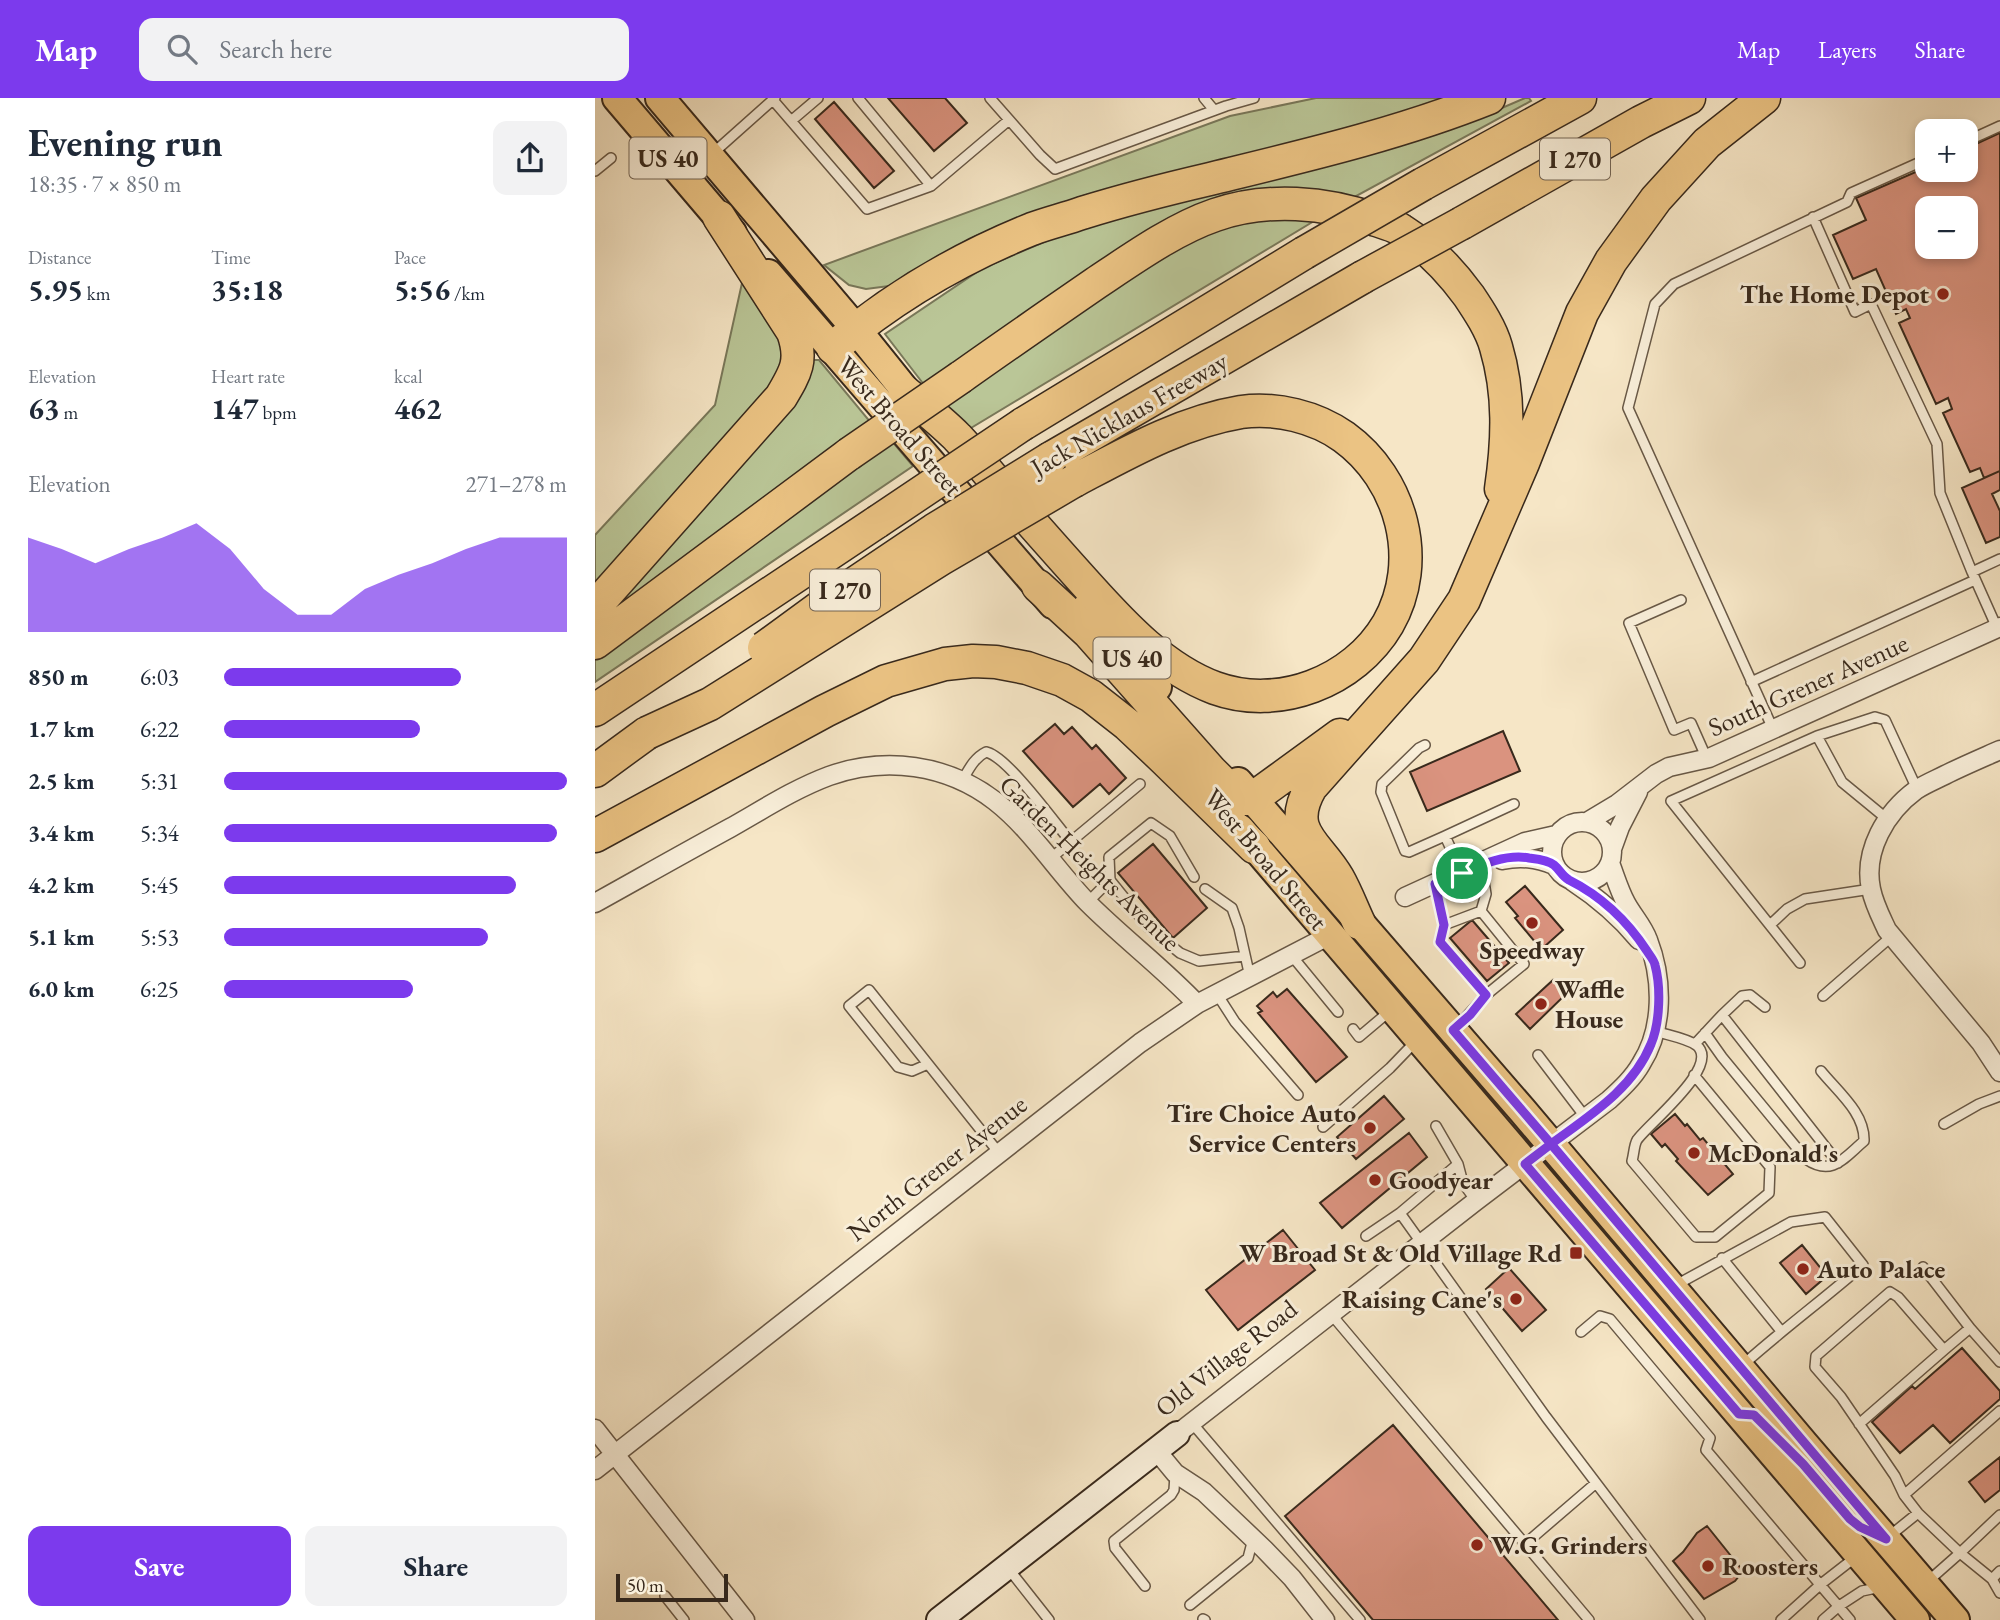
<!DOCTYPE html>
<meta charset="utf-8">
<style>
:root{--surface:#fff;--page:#f2f2f3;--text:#1f2937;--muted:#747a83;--accent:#7c3aed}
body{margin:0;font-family:"EB Garamond",serif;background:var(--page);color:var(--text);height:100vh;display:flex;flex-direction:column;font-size:26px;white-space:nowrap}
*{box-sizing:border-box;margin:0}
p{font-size:23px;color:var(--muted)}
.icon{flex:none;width:38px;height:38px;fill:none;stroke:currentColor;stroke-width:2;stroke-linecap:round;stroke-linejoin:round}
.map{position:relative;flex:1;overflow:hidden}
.sheet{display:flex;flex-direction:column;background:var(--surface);width:595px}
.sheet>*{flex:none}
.controls{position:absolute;left:1320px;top:21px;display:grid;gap:14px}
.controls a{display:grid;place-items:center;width:63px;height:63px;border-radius:14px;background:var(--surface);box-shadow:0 4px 10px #0003;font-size:35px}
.scale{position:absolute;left:21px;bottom:18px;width:112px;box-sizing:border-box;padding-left:7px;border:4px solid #38291c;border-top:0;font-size:19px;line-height:24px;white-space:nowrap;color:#38291c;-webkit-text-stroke:5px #f9efda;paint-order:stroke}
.pin{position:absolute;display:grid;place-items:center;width:60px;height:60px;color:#fff;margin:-30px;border:4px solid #fff;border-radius:50%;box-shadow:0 2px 7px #0007}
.round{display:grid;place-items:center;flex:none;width:74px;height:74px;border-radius:14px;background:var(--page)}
.overview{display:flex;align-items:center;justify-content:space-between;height:119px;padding:0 28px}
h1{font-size:38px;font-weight:700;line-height:52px}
.metrics{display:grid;grid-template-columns:repeat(3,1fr);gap:10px;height:119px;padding:7px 28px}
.metrics div{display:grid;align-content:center}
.metrics b{font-size:30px;font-weight:700}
.metrics small{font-size:19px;font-weight:400}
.metrics p{font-size:19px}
.chart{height:196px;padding:14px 28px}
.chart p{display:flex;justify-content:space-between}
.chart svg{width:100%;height:126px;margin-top:7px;fill:var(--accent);opacity:.7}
.action{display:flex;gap:14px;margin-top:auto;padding:14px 28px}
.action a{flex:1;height:80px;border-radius:14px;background:var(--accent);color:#fff;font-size:28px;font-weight:700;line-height:80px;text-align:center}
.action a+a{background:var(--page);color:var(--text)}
ul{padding:0 28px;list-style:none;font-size:23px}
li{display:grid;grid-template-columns:112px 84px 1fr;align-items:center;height:52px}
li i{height:18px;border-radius:9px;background:var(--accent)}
header{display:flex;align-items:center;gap:42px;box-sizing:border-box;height:98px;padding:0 35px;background:var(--accent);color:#fff}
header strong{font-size:33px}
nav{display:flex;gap:38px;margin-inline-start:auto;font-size:24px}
.search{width:490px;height:63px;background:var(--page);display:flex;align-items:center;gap:18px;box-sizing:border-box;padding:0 24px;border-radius:14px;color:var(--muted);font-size:26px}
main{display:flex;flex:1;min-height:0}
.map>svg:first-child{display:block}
.green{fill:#bac697;stroke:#79785a;stroke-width:2}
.building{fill:#da937f;stroke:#38291c;stroke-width:2;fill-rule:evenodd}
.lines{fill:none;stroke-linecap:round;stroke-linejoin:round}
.lane-casing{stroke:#685846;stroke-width:12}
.street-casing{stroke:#685846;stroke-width:21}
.secondary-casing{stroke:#38291c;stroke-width:28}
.primary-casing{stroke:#38291c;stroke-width:32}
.highway-casing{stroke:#38291c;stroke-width:35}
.lane{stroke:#f9efda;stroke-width:9}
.street{stroke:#f9efda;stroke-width:18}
.secondary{stroke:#f9efda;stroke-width:24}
.primary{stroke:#ebc383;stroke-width:28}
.highway{stroke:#ebc383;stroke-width:32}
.highway-bridge-casing{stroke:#38291c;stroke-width:35;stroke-linecap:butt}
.highway-bridge{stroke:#ebc383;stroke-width:32}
.route-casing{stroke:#fff;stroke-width:14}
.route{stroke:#7c3aed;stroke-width:9}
.poi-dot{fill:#8f2418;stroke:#f9efda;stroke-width:2.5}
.labels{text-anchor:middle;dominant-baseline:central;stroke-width:6;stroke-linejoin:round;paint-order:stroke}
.shield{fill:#f9efda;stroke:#726455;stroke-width:2}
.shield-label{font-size:24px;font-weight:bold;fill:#38291c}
.poi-label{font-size:26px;font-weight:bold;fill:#38291c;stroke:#f9efda;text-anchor:start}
.street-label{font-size:26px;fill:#38291c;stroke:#f9efda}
</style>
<header>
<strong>Map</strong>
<div class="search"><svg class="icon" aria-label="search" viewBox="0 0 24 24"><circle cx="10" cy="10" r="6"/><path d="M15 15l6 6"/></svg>Search here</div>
<nav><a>Map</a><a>Layers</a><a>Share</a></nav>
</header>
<main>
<section class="sheet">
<div class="overview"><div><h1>Evening run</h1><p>18:35 · 7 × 850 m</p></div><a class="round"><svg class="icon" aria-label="share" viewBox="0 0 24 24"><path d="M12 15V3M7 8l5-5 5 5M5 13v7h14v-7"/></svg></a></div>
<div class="metrics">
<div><p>Distance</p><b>5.95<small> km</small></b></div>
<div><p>Time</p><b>35:18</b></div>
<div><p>Pace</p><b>5:56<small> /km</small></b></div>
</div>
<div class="metrics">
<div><p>Elevation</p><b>63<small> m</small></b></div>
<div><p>Heart rate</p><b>147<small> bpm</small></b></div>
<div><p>kcal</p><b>462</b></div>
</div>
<div class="chart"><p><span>Elevation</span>271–278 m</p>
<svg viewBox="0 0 160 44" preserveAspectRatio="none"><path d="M0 44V11L10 15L20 20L30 15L40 11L50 6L60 15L70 29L80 38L90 38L100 29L110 24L120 20L130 15L140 11L150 11L160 11V44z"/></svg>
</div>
<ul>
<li><b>850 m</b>6:03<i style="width:69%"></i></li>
<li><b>1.7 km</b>6:22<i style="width:57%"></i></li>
<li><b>2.5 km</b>5:31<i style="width:100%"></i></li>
<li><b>3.4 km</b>5:34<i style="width:97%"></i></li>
<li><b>4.2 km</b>5:45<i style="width:85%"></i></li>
<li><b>5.1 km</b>5:53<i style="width:77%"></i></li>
<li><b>6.0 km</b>6:25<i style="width:55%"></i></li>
</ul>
<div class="action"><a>Save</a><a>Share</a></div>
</section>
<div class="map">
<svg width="1405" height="1522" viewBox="0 0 1405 1522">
<rect width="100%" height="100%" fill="#f6e6c6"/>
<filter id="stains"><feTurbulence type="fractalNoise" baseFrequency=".00286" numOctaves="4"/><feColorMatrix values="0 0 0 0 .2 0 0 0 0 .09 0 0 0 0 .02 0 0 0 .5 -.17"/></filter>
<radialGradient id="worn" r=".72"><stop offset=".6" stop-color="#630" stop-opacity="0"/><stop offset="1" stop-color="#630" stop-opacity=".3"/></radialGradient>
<path class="green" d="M721,0H878L629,65L488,98L424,120L374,141L294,188L271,191L254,187L229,167L635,18Z
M930,0H934L936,3L754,102L663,96L330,288L290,236L388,170L456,141L563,104L825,41L872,25Z
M652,116L729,117L371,333L347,305L557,156Z
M149,176L185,231L191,261L180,291L0,491V437L120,307Z
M216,262H224L277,326L11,522L5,516Z
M296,342L318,368L0,584V553Z"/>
<path class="building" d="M293,0H350L372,25L339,53Z
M239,4L299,73L279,90L220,21Z
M1405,35V373L1389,380L1385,370L1375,374L1348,315L1357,311L1353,300L1341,306L1304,225L1315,220L1311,211L1301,216L1281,171L1258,181L1238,137L1271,122L1261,100L1332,69V72H1370V51ZM1332,110H1370V149H1332Z
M1405,373V392L1397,396L1405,413V439L1391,445L1367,390Z
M460,626L469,636L477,629L497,651L501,647L531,680L514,696L505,686L478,709L428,653Z
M908,633L925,673L832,713L815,674Z
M558,746L612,810L578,840L523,775Z
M930,788L968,832L949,849L943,842L940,844L920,820L923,818L911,804Z
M877,822L914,865L892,883L855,840Z
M958,882L971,896L935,931L921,916Z
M692,891L752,959L721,984L663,915L667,913L662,908L678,894L682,899Z
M789,998L809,1021L761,1061L742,1039Z
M1080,1016L1090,1028L1092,1026L1105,1042L1108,1040L1138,1076L1113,1097L1081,1063L1083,1061L1070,1046L1067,1049L1056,1036Z
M814,1035L832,1059L747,1130L725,1105Z
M688,1132L720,1172L643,1232L611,1192Z
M1207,1147L1232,1178L1211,1196L1185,1165Z
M914,1170L951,1212L927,1233L891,1191Z
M1367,1250L1405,1293V1301L1355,1345L1338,1327L1305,1355L1277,1324L1317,1288L1320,1291Z
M798,1327L963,1522H778L690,1418Z
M1405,1359V1392L1390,1404L1374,1384Z
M1112,1428L1148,1473L1140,1483L1109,1501L1078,1463L1088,1454L1102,1435Z"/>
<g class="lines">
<defs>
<path id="lane" d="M263,0L336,88L414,22
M395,0L445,57L460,71L631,8L659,0
M609,0L619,12
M178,2L272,111L336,88
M196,23L223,0
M1370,44L1405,28
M116,57L180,0
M0,73L16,60
M1218,119L1260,214L1276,206L1342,346L1345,395L1377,474
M1086,502L1034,525L1079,632L1096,625L1112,661
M1402,530L1377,474L1405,461
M1156,584L1380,482
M1178,631L1033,310L1060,206L1079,186L1252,104L1256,95L1332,61
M1222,638L1247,684L1292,721
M830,647L824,650L787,686L786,694L810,753L814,754L850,738L867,775
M367,683C374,671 379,660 391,654C412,658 460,725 476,744
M850,738L919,706
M455,761L545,686
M599,779L575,738L556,725L514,759L515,782L553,829L585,855L604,863L650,858
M840,786L849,827
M610,791L637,810L644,830L655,879
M493,804L515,782
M886,813L849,827L845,844L891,897
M1175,827L1192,811L1210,801L1276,791
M697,858L743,914
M1205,865L1076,703L1222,638L1280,619L1290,622L1322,691
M622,896L640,924L703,997
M1228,898L1297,838
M1127,917L1147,898L1155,897L1170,909
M862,929L891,897L929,866L886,813L891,796L886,766
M758,931L764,939L796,912
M1060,933C1072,937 1091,940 1101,947C1128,967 1053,1026 1042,1042C1039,1047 1039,1056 1037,1063L1101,1139H1120L1174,1095L1175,1069L1099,977
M1110,935L1127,959L1211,1061C1237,1079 1249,1060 1269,1043C1270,1015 1243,994 1226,973
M1100,946L1127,917L1243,1065
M943,957L991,1020
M333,966L317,973L303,969L254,908L274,892L404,1055
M1349,1026L1384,1006L1405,998
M841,1028L863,1066L805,1115L951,1319L1105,1522
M728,1029L795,970L822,942
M863,1066L868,1085L881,1103
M771,1138L805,1115
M1127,1160L1186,1233
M1328,1169L1375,1230
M1081,1187L1196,1124L1230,1119L1268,1167C1229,1201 1187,1232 1149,1266
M736,1216L994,1522
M986,1234L1005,1218L1015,1221L1115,1340L1111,1352L1255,1522
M1405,1264L1375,1230L1349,1252L1303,1199L1295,1194L1221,1258L1220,1269L1246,1299L1300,1378L1309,1397L1323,1415L1365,1455L1405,1417
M597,1325L765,1522
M1264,1326L1349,1252
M1309,1397L1405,1313
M1292,1440L1323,1415
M930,1446L1001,1385
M413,1470L454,1522
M1397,1481L1405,1473
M1331,1485L1365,1455L1397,1481L1405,1495
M550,1488L520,1450L519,1443L576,1397L579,1392L580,1377
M70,1498L89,1522
M595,1507L653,1460L658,1441
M608,1521L610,1522
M1186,1522L1226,1486L1262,1458
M1228,1522L1244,1508L1267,1493L1286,1489"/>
<path id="street" d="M1405,652C1387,660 1368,668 1350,677C1340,682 1330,686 1321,692C1291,714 1268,753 1276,791C1279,806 1286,819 1292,832L1386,945L1405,974
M957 754a30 30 0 1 1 60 0a30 30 0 1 1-60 0Z
M992,724L1022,706L1061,676L1074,669L1114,660L1405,529
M1017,751L1025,729L1043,694
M907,762C926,758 941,760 959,767
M977,783C1003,800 1025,819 1044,842
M810,799L930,744L961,737
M0,805C45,780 89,755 135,730C167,712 199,691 234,678C290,658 352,666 400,703C436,731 461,772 493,805C528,840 568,870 602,906
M0,1331L150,1522
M582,1336L881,1103L1014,1002C1026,991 1038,980 1046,966C1069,930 1068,881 1053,842C1048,828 1038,818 1031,805C1024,792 1020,778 1015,765
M561,1352L580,1375L609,1394L669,1451L697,1480L730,1522
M0,1372L545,945L602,906L735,837"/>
<path id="secondary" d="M344,1522L582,1336"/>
<path id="primary" d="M22,0L137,135
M65,0L261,231L326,312
M173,176L458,506
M493,508L562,589
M643,684L927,1012L1209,1346L1360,1522
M645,731L1320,1522"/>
<path id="highway" d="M828,86L985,0
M867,125L1046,24L1094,0
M238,250C297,200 365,160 437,131C453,125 470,121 487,115C529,102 572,91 615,81C709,58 804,36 894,0
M366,279C411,247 456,216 501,185C537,161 579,131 620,117C672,99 731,104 781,122C790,125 799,127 806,132C833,149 855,172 874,198C884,213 896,231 901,249C915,296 913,343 906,391
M310,294C327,308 346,323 362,339C377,355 392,373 406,390C435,423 464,456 493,488C529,528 569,571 620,590C683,613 759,584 793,526C829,463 807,381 749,339C721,319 681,309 646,314C586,324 532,355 479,383
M428,326L709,155
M456,360L768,179
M443,488L493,534L616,673L644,701H657L745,637
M0,509L186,299C201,274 208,262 198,234L124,119
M0,545L254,356
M0,612L282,424
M0,673L52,635
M0,738L230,613L291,583L350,566L378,563L401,564L432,570L467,582L496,598L533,627L569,661L659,749
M764,825C757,810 751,794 743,780C723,745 690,734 716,689L829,562L869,502L928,365L987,215L1016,163L1061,101L1112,45L1169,0"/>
</defs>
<use href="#lane" class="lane-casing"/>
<use href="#street" class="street-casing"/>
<use href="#secondary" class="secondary-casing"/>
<use href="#primary" class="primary-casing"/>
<use href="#highway" class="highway-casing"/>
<use href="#lane" class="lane"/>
<use href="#street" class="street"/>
<use href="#secondary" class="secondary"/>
<use href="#primary" class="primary"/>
<use href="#highway" class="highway"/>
<defs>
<path id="highway-bridge" d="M709,155L828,86
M768,179L867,125
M254,356L366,279
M282,424L428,326
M169,550L232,504L339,432L456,360
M52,635L115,606L346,461L479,383"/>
</defs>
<use href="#highway-bridge" class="highway-bridge-casing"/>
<use href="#highway-bridge" class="highway-bridge"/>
</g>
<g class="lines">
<defs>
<path id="route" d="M867,775L840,786L849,827L845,844L891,897L875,917L858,932L956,1046L930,1066L1144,1316L1159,1317L1208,1366L1255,1421L1265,1429L1291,1441L956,1046C994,1018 1038,991 1056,946C1065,925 1066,889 1060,867C1059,862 1055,858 1052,853C1033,824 1006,798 974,782C967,778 965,772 959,767C953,762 942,761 934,760C912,756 887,766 867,775"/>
</defs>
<use href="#route" class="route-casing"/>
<use href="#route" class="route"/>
</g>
<g class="poi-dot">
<circle cx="1348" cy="196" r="7"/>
<circle cx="937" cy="825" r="7"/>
<circle cx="946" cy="906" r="7"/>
<circle cx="775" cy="1030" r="7"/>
<circle cx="1099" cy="1055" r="7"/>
<circle cx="780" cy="1082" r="7"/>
<rect x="974" y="1148" width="14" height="14" rx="3.5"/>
<circle cx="1208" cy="1171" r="7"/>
<circle cx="921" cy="1201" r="7"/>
<circle cx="882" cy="1447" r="7"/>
<circle cx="1113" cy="1468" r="7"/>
</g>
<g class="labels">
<g class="shield">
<rect x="34.5" y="39.5" width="77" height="41" rx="5"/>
<rect x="945" y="40.5" width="70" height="41" rx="5"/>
<rect x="215" y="471.5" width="70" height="41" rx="5"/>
<rect x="498.5" y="539.5" width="77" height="41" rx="5"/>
</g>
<g class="shield-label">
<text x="73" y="60">US 40</text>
<text x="980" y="61">I 270</text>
<text x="250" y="492">I 270</text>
<text x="537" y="560">US 40</text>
</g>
<g class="poi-label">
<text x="1334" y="196" text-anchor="end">The Home Depot</text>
<text x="937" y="852" text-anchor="middle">Speedway</text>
<text x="960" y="891">Waffle<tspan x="960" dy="30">House</tspan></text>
<text x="761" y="1015" text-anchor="end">Tire Choice Auto<tspan x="761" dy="30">Service Centers</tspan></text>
<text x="1113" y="1055">McDonald's</text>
<text x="794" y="1082">Goodyear</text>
<text x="967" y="1155" text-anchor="end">W Broad St &amp; Old Village Rd</text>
<text x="1222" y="1171">Auto Palace</text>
<text x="907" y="1201" text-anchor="end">Raising Cane's</text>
<text x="896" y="1447">W.G. Grinders</text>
<text x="1127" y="1468">Roosters</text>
</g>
<g class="street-label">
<text transform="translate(534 316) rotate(-30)">Jack Nicklaus Freeway</text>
<text transform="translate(305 328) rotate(49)">West Broad Street</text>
<text transform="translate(1213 587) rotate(-24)">South Grener Avenue</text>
<text transform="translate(671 761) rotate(50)">West Broad Street</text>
<text transform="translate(495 765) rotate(44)">Garden Heights Avenue</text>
<text transform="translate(342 1070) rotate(-38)">North Grener Avenue</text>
<text transform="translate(631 1260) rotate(-38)">Old Village Road</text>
</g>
</g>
<rect width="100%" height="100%" filter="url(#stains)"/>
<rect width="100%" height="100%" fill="url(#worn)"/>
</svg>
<div class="controls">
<a>+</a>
<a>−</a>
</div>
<div class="scale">50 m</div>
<div class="pin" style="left:867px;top:775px;background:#1e9e55"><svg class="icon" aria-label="arrive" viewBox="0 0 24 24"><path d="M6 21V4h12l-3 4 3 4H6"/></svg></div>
</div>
</main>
